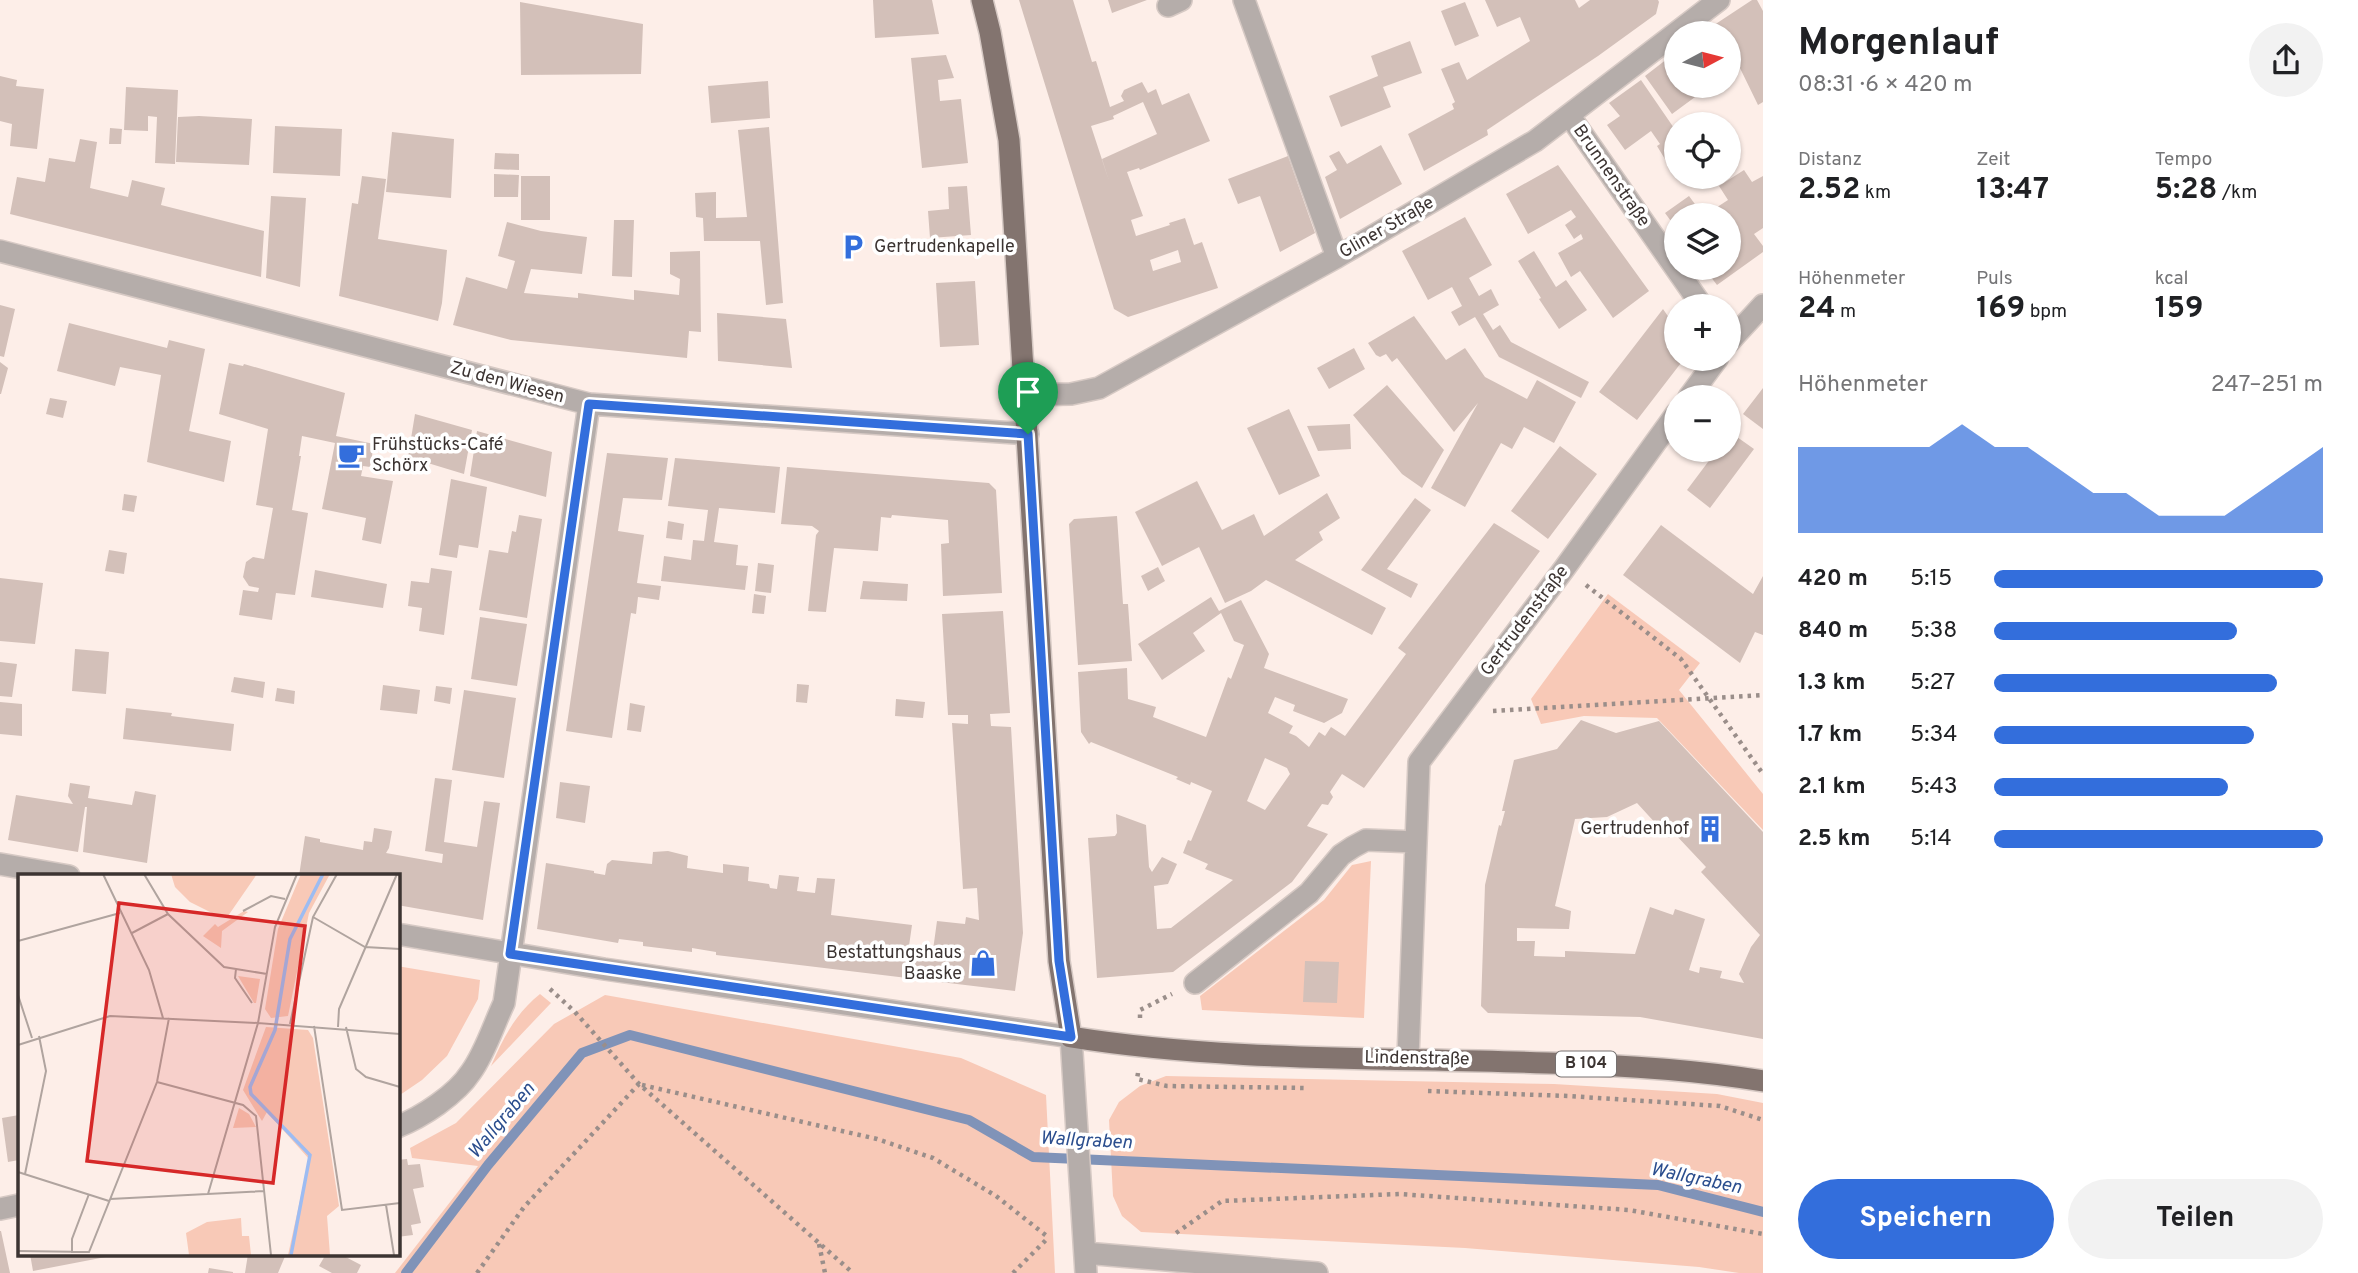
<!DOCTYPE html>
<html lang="de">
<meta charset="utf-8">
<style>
:root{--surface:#fff;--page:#f2f2f2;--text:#202124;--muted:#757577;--accent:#336edc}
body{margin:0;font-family:Overpass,sans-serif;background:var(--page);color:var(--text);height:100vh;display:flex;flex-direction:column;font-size:26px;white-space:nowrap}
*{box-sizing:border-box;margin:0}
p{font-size:23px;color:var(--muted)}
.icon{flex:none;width:38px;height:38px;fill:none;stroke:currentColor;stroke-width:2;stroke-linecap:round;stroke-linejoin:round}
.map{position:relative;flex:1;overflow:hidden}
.details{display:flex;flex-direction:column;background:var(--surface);width:595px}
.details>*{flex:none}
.needle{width:46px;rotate:83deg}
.buttons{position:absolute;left:1664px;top:21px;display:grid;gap:14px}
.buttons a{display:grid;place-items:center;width:77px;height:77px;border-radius:50%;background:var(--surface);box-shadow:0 2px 5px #0004;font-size:35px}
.pin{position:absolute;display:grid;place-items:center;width:60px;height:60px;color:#fff;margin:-72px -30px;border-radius:50% 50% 50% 0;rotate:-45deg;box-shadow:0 0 7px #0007}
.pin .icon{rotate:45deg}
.round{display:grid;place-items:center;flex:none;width:74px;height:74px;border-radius:37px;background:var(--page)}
.head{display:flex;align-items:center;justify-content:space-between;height:119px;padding:0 35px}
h1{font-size:38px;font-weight:700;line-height:52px}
.figures{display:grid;grid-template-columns:repeat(3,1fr);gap:10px;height:119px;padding:7px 35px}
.figures div{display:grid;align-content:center}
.figures b{font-size:30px;font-weight:700}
.figures small{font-size:19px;font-weight:400}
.figures p{font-size:19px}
.chart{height:196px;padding:14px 35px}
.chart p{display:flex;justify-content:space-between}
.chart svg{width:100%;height:126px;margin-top:7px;fill:var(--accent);opacity:.7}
.primary-button{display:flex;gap:14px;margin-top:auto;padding:14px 35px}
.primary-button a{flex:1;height:80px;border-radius:42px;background:var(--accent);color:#fff;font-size:28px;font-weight:700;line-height:80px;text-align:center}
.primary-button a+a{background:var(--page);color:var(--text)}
ul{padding:0 35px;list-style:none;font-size:23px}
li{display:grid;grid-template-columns:112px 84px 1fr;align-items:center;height:52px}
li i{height:18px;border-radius:9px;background:var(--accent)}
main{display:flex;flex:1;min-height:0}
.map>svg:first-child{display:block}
.green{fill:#f8c9b7}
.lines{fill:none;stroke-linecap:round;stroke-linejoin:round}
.stream{stroke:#8093b8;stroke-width:10}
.building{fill:#d3c0b9;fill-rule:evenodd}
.minor-casing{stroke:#d6c9c4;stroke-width:24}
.major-casing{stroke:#d6c9c4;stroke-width:24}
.path{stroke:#9a8e8a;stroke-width:4.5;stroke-dasharray:3.5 5;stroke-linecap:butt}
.minor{stroke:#b5adaa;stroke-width:21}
.major{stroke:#83746f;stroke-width:21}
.route-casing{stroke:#fff;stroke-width:14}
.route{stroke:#336edc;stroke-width:9}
.labels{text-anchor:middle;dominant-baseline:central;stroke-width:7;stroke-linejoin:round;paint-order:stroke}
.shield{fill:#fff;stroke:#767170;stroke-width:2}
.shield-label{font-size:16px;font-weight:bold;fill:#3c3432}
.street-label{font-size:18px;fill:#3c3432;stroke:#fff}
.poi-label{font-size:18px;fill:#3c3432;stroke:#fff;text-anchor:start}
.water-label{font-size:19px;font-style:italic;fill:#2b4e8e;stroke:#fff}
.inset-river{fill:none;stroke:#9dbcf2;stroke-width:3.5}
.inset-road{fill:none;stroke:#b0a49f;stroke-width:2}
.view{fill:#d62828;fill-opacity:0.15;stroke:#d62828;stroke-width:3.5}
.inset-edge{fill:none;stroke:#3c3432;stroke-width:3.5}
</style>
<main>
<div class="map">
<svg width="1763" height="1273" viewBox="0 0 1763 1273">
<rect width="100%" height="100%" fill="#fdeee8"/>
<path class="green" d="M1608,594L1700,663L1679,690L1763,794V830L1657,718L1584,716L1541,724L1531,699Z
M1371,861L1364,1018L1202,1010L1200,996L1324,900L1352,865Z
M397,966L480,980L478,999L447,1056L422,1080L397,1097Z
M540,994L551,1003L491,1066C503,1038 516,1013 540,994Z
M605,995L961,1058L1046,1095L1055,1273H395L478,1166L412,1158L410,1148L456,1123L554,1024Z
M1166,1076L1554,1084L1717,1094L1763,1103V1273H1739L1699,1267L1465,1248L1141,1232L1122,1216L1113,1196L1109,1120L1119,1102L1140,1086Z"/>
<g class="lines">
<path class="stream" d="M406,1273L488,1165L582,1053L630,1035L969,1120L1033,1157L1658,1185L1763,1212"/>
</g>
<path class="building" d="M873,0H932L939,34L875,38Z
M1019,0H1073L1092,62L1096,61L1110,107L1124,101L1121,96L1124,90L1142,82L1148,93L1156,89L1162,105L1189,93L1210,141L1140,170L1139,168L1127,172L1143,216L1131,220L1136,236L1170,225L1169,223L1185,218L1194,245L1202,242L1218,288L1128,317L1114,309ZM1143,102L1157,134L1102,159L1109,181L1091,126L1114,119L1113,116ZM1178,250L1181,262L1153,271L1150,260Z
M1108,0H1147L1112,13Z
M1485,0H1575L1579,8L1590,0H1658L1659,2L1656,14L1598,56L1487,130L1488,135L1424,171L1408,134L1454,109L1452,104L1455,102L1441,69L1459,62L1467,80L1530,41L1520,17L1497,27Z
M1752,0H1757L1763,11V102L1758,105L1738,64L1729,71V33H1702Z
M520,2L643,24L641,74L521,75Z
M1465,2L1479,36L1455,46L1441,11Z
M1410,41L1422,73L1383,87L1391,107L1341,127L1329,96L1378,76L1371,56Z
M1676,52V86H1710L1672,114L1645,76Z
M946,55L954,78L938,80L940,101L961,99L968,163L922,168L911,58Z
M0,76L17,80L16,86L44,89L37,149L10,146L12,124L0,121Z
M1641,80L1676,131V173L1674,174L1657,146L1660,144L1651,131L1625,150L1607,125L1620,116L1609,103Z
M768,81L770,118L711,123L708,86Z
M126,87L178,90L175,164L155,163L157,117L148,116V131L124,130Z
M199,116L252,119L249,165L176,162L178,117Z
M275,126L342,129L340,176L273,173Z
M769,127L783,303L766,305L760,241H704L703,218L696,217L695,193L716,192V218L747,217L738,130Z
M110,128L122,129L121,144H109Z
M392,132L454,139L451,198L386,192Z
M80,139L97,142L90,188L128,197L132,180L165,188L161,205L264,231L261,277L10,214L17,177L45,182L49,158L75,162Z
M1381,145L1402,184L1340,219L1325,177L1337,170L1329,156L1339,151L1347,164Z
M495,153L519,154V170L494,169Z
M1288,156L1315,233L1280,252L1260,196L1238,204L1228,179Z
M1558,165L1649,291L1613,318L1580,271L1571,277L1558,253L1583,239L1581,234L1574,239L1565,225L1576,217L1571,210L1528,234L1506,194Z
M1744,170L1752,182L1763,176V228L1754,234L1763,246V252L1717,285L1704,268H1729V215H1705L1728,200L1719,186Z
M494,174L519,175L518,197H494Z
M362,176L386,179L378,239L447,250L442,303L438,321L339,296L352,203L358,204Z
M521,176H550V220H521Z
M1683,177H1703L1689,186Z
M967,186L971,235L930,238L928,211L949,209L948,187Z
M271,196L306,198L300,287L266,278Z
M1689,196L1703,215H1676V228L1665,213Z
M1465,217L1492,265L1469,278L1479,296L1491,289L1499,305L1483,314L1493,330L1500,325L1511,342L1589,382L1581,398L1499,357L1475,317L1459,326L1451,312L1462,306L1452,287L1428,300L1402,251Z
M614,220H634L632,277L612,276Z
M507,222L541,231L587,237L582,274L531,269L524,293L578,298V293L634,300V290L679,295L680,279L670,274V252L700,251L701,332L689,331L687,358L511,340L453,325L466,277L507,289L515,261L498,256Z
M1534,251L1556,287L1566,280L1587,310L1559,329L1539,299L1541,298L1518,261Z
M975,281L979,345L940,347L936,283Z
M0,305L15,309L4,357L0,356Z
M1663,309L1676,328V359H1684L1637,420L1599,392Z
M717,313L786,319L792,368L718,361Z
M1414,316L1446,360L1465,348L1485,377L1527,399L1537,380L1576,402L1554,443L1524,427L1512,449L1501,443L1465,507L1431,488L1478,403L1454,432L1397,358L1392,362L1386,354L1380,357L1376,355L1368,343Z
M69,323L167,348L169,340L205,349L189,431L231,441L224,482L147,462L161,375L120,367L115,386L57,371Z
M1354,348L1365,369L1329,389L1317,368Z
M0,362L8,368L1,394H0Z
M229,363L243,366L244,364L345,393L336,436L374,444L370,467L363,466L361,476L393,481L381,544L362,540L366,518L322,509L335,443L302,436L299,456H301L292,510L308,513L295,595L276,593L272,620L239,615L243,590L258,592L259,588L249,586L243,577L246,562L253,557L264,559L273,508L256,505L268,429L219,414Z
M1387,385L1444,450L1422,488L1402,474L1353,415Z
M1763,388V429L1743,414Z
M50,398L67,401L63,418L46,414Z
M1289,409L1320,476L1279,495L1247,428Z
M415,414L472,430L464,474L408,457Z
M1350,424L1351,449L1318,451L1307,426Z
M477,431L552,452L546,497L470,476Z
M1730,432L1754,449L1710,508L1687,490L1717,450H1729Z
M1560,446L1597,474L1548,539L1511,511Z
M607,453L668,458L662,500L623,498L618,531L644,535L637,583L661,586L659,600L638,597L636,614L631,613L612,738L566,731Z
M675,458L780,467L775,513L719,508L714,542L738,545L736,565L748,566L745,590L661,581L664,556L691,560L693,540L704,541L708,510L668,506Z
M787,467L989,483L996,490L1002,593L943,596L941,544L949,543L948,520L892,515L891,518L881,517L878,551L834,548L826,612L808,611L816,535L819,531L812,526L781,524Z
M451,479L487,487L478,548L459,545L457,558L439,555Z
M1197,481L1222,530L1254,514L1264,536L1327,493L1340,518L1319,532L1323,540L1295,560L1386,608L1372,635L1266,580L1251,591L1225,603L1199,547L1162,566L1135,512Z
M124,494L137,496L134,512L122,510Z
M1415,498L1431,510L1387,569L1418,584L1411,598L1361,570Z
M519,515L542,519L527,618L479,610L489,550L508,553L512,531L516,532Z
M1117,516L1123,604H1128L1132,661L1078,665L1069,524L1074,519Z
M668,521L684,524L682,540L666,538Z
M1494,523L1540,551L1364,788L1342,774L1330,792L1333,797L1328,805L1322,804L1307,826L1328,834L1292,882L1173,972L1097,978L1088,838L1115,836L1117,833L1116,814L1146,825L1149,867L1152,872L1162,857L1177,864L1168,884L1154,886L1157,929L1171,928L1233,880L1205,869L1208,864L1183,853L1188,840L1191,841L1212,791L1191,782L1190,785L1176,779L1178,777L1091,742L1089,744L1081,732L1078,672L1127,668L1128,699L1156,707L1153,717L1206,737L1228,677L1231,679L1244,645L1234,641L1221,613L1193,633L1205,651L1162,680L1138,644L1211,597L1219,611L1241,600L1269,654L1264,668L1348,699L1342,713L1324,723L1293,711L1295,705L1275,697L1268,713L1293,726L1289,733L1296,736L1309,747L1319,732L1325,736L1331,727L1345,736L1406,654L1398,648ZM1265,758L1287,768L1290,774L1265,810L1247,801Z
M1661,525L1753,594L1763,576V635L1755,632L1740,663L1623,575Z
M109,550L127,553L124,574L105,571Z
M758,563L774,565L771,593L755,591Z
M1158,567L1165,581L1148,591L1141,576Z
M431,568L452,571L444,635L419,631L422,608L408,606L411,581L429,583Z
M315,570L387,584L383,608L311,597Z
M0,578L43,583L35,644L0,641Z
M863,581L908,584L907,601L860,599Z
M754,594L766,596L764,614L752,613Z
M1003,611L1010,713L990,714L991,726L1011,727L1023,933L1015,991L716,955V952L692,948V952L643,946V942L619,939L618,943L537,929L546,863L594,871V873L605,875L607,864L612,860L652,864L653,852L668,851L688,856L687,868L723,873V864L749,867L748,881L769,884L770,888L777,889L779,875L799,877L797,891L815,893L817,878L835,879L831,915L912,925L909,946L933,950L937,921L965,924L966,917L979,920L977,888L963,889L952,723L968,724V715H948L942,614Z
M480,617L527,624L517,686L471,679Z
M75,649L109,652L106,694L72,691Z
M0,662L17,664L12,697L0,696Z
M234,677L265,682L263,698L231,692Z
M797,684L809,685L807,703L796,702Z
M383,685L420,690L417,714L380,710Z
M436,686L452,688L450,704L434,701Z
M277,688L295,691L294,704L275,701Z
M464,690L516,698L504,778L452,770Z
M896,699L925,702L923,718L895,716Z
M0,702L22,704V736L0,734Z
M630,703L645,706L641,732L627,730Z
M126,708L172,713L171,716L234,724L231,751L123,739Z
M1581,720L1616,733L1659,721L1763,832V1039L1640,1017L1488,1013L1481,1006L1485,885L1499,825L1501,826L1505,811H1502L1514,760L1557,749ZM1637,803L1669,838L1674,833L1706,867L1701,872L1760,935L1751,947L1739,974L1744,983L1720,978L1722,971L1700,967L1699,973L1689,970L1705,919L1675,909L1673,915L1650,907L1635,954L1565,951V957L1534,956L1535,941H1517V928L1569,929L1571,911L1555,906L1575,819L1607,817Z
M435,778L452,780L444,842L477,847L484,801L500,803L483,920L397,905V876H299L305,836L320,839V842L363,850L364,841L372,842L374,828L392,831L389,848L386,853L442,863L443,854L425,851Z
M560,782L590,786L585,823L556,818Z
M70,783L90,786L88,798L132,805L135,791L156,795L147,863L83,852L87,807H85L78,852L8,840L16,795L73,804L68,796Z
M1305,961L1339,962L1337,1003L1303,1002Z
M19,1115V1160L8,1162L2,1118Z
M407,1159L408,1165L420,1164L424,1187L413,1189L421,1223L411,1225L413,1235L397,1237V1160Z
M0,1231H1L10,1273H0Z
M30,1254H111V1256L33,1271Z
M248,1254H286L278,1273H245Z
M326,1254H340L361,1265L357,1273H332L319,1266Z
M209,1268L233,1272V1273H208Z"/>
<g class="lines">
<defs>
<path id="minor" d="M1244,0L1337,257
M1168,6L1181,0
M1569,115L1702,306
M0,251L589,404L1028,434
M1729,342L1763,305
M1026,395L1071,394L1099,388L1337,257L1535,141L1719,0
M1689,397L1717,359
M0,864L69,876
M397,934L604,969L1071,1037L1086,1273
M1195,983L1309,893L1341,855L1353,847L1366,840L1416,842
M1408,1058L1419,762L1564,569L1676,414
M397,1127C422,1117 456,1095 471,1072C485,1053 494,1024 504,1003L589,404
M0,1209L19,1205
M1085,1253L1317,1273"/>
<path id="major" d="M982,0L990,32L1009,140L1059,961L1071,1037C1227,1062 1388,1057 1547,1063C1619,1065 1691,1069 1763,1081"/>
</defs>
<use href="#minor" class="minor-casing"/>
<use href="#major" class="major-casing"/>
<path class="path" d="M1586,585L1681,659L1763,774
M1493,711L1763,695
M550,989L575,1012L639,1084L853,1273
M1140,1018V1010L1172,994
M1138,1073L1137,1079L1167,1086L1304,1088
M642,1085L877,1139L933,1158L996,1196L1048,1237
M1428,1091L1568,1096L1720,1106L1763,1120
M1176,1233L1222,1201L1399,1194L1629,1210L1763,1234
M819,1244L825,1273
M477,1273L524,1207L639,1084
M1013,1273L1049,1237"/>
<use href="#minor" class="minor"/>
<use href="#major" class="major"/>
</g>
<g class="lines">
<defs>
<path id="route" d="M589,404L1028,434L1059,961L1071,1037L510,954Z"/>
</defs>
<use href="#route" class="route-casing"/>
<use href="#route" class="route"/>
</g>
<defs>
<symbol id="parking-bare" viewBox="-9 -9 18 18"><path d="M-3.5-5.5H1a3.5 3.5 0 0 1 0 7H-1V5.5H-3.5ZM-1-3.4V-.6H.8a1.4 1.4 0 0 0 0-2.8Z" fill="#336edc" stroke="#fff" stroke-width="2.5" paint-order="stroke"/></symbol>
<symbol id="cafe-bare" viewBox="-9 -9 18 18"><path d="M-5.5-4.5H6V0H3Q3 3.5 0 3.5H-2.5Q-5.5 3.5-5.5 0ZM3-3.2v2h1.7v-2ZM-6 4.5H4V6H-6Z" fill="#336edc" stroke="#fff" stroke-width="2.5" paint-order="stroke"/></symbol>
<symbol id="building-bare" viewBox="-9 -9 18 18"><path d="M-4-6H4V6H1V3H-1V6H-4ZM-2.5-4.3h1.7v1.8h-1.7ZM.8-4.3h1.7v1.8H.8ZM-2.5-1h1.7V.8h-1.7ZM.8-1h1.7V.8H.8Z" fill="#336edc" stroke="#fff" stroke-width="2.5" paint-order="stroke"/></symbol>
<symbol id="shop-bare" viewBox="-9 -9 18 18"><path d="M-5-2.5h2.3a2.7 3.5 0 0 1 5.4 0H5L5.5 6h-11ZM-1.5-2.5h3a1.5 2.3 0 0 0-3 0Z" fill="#336edc" stroke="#fff" stroke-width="2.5" paint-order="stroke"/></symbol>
</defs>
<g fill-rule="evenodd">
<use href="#parking-bare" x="834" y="228" width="38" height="38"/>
<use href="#cafe-bare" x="332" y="436" width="38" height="38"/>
<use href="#building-bare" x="1691" y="810" width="38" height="38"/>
<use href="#shop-bare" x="964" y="944" width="38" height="38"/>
</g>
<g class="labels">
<rect class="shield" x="1556" y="1051.5" width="60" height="25" rx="5"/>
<g class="shield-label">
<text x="1586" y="1064">B 104</text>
</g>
<g class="street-label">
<text transform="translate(1611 176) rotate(55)">Brunnenstraße</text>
<text transform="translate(1387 228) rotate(-30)">Gliner Straße</text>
<text transform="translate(507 383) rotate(15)">Zu den Wiesen</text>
<text transform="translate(1525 621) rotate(-53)">Gertrudenstraße</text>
<text transform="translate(1417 1059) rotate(1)">Lindenstraße</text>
</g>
<g class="poi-label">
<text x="874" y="247">Gertrudenkapelle</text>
<text x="372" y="445">Frühstücks-Café<tspan x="372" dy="21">Schörx</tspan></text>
<text x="1689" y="829" text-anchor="end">Gertrudenhof</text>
<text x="962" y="953" text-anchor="end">Bestattungshaus<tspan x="962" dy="21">Baaske</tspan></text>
</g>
<g class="water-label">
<text transform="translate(502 1121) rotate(-50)">Wallgraben</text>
<text transform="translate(1086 1141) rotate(3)">Wallgraben</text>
<text transform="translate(1696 1179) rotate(12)">Wallgraben</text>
</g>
</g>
<g transform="translate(18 874)">
<rect width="382" height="382" fill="#fdeee8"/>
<path d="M153,0H239L210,42L196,40L172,28L157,13ZM283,0H312L291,39L270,142L253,144L247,135L260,55ZM226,37L230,38L204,57L203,74L185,62L197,50L200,53ZM220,102L242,105L238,129H236ZM248,153L290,156L295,164L321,332L309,342L312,381H270L291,285L249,238L244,247L225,216ZM221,234L231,240L238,253L215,254ZM223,344L224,362H231L233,381H171L168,359L189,348Z" fill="#f8c9b7"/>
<path class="inset-river" d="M273,381L292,281L233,220L232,213L257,156L272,65L305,0"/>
<path class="inset-road" d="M85,0L131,96L145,144M126,0L150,40L206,93L249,100M225,37L253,22L267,25M295,43L347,73L382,75M114,59L150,40M0,67L102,39M218,95L217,104L234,129M0,121L14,164M272,150L295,43L319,0M296,152L324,336L382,329M320,153L321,135L379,0M328,153L338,195L348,203L382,213M0,171L92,142L240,149L257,53L279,0M139,208L225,231L238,242L253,381M0,298L91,327M7,300L28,197L21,162M190,320L240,149L382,160M92,325L246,317M368,331L376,381M0,377L71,378L139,208L151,144M54,379V365L71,320"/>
<path class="view" d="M101,29L287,52L255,309L69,287Z"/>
<rect width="382" height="382" class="inset-edge"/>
</g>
</svg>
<div class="buttons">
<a><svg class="needle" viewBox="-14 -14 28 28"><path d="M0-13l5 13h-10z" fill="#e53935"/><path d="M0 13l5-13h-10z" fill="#757577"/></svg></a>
<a><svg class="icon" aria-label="locate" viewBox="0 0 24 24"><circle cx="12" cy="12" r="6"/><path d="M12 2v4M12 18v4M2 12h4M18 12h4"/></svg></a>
<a><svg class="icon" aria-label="layers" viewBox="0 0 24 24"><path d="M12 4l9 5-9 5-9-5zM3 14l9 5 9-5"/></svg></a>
<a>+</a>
<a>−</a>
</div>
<div class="pin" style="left:1028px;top:434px;background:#1e9e55"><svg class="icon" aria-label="arrive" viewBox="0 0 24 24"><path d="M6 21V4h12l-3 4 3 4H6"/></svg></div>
</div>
<section class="details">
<div class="head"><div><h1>Morgenlauf</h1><p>08:31 · 6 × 420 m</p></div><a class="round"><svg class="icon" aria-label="share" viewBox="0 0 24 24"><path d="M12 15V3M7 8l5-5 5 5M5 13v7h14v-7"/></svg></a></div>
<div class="figures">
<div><p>Distanz</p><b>2.52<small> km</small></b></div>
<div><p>Zeit</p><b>13:47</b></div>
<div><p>Tempo</p><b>5:28<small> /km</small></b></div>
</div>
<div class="figures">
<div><p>Höhenmeter</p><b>24<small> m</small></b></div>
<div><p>Puls</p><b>169<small> bpm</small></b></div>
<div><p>kcal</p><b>159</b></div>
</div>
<div class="chart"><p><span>Höhenmeter</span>247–251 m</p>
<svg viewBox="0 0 160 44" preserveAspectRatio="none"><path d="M0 44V14L10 14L20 14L30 14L40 14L50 6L60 14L70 14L80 22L90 30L100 30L110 38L120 38L130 38L140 30L150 22L160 14V44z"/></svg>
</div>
<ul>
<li><b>420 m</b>5:15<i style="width:100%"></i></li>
<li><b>840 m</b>5:38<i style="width:74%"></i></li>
<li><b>1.3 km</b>5:27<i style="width:86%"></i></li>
<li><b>1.7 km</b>5:34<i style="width:79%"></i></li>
<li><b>2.1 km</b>5:43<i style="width:71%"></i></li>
<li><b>2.5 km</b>5:14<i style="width:100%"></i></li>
</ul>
<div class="primary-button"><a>Speichern</a><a>Teilen</a></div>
</section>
</main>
